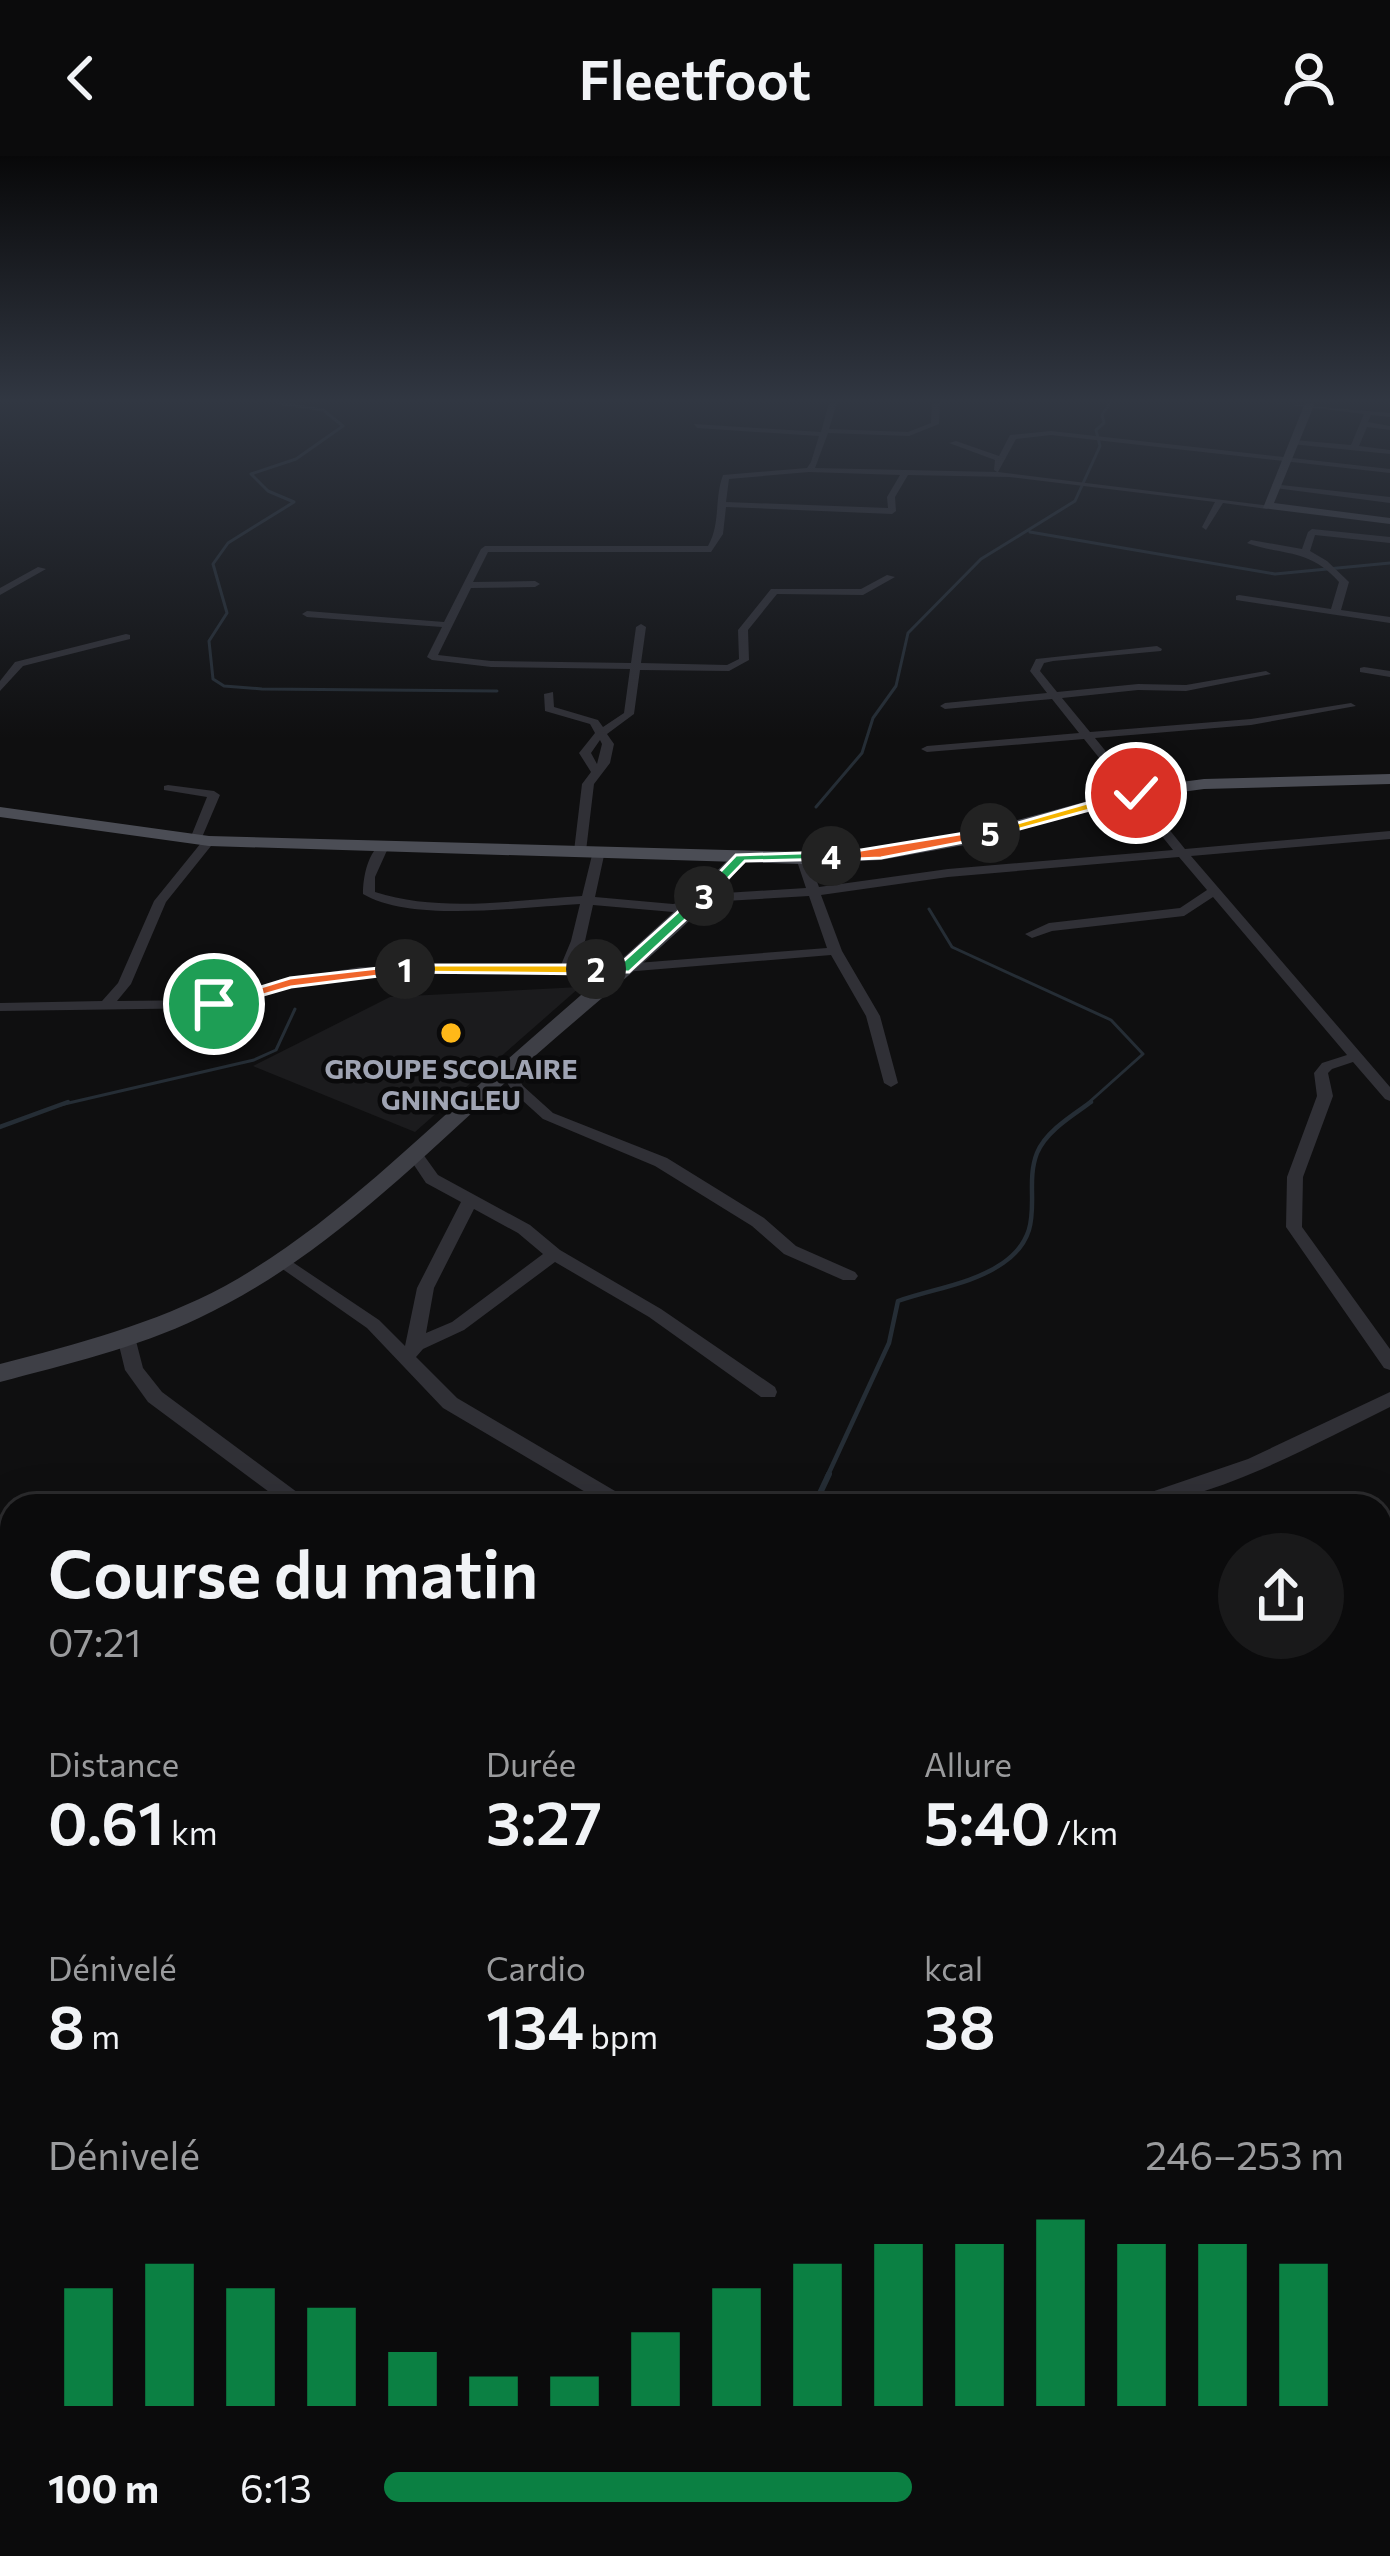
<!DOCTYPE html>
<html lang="fr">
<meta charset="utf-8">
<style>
:root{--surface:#0b0b0c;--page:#19191a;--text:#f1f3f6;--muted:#9a9b9d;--line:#2b2b2d;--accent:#0b8043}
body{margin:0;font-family:Commissioner,sans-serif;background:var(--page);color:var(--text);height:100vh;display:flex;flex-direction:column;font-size:45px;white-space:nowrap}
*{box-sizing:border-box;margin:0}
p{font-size:39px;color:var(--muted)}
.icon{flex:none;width:66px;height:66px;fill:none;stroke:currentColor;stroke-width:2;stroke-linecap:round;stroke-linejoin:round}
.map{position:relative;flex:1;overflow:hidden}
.side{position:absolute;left:0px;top:1338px;width:1392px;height:1062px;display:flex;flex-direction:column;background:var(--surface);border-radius:36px 36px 0 0;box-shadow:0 12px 48px #0002,0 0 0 3px var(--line)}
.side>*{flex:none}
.pin{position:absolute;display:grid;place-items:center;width:102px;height:102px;color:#fff;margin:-51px;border:6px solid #fff;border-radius:50%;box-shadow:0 3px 12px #0007}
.km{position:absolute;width:60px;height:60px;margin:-30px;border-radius:50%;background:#222;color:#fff;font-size:33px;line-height:60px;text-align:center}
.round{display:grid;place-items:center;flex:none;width:126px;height:126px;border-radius:63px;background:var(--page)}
.overview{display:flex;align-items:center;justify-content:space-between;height:204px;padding:0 48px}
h1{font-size:66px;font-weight:600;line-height:90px}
.figures{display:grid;grid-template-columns:repeat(3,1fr);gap:18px;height:204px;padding:12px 48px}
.figures div{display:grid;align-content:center}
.figures b{font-size:60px;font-weight:600}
.figures small{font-size:33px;font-weight:400}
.figures p{font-size:33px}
.chart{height:336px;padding:24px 48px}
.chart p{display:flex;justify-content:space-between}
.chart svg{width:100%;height:216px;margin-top:12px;stroke:var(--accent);stroke-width:6}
ul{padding:0 48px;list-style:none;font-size:39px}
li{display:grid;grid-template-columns:192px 144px 1fr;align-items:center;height:90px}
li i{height:30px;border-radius:15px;background:var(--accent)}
header{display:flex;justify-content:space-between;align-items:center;height:156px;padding:0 48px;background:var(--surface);font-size:54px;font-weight:600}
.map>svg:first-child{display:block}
.built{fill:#1b1b1d}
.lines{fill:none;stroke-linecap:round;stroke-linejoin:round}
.stream-far3{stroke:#252d35;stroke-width:3}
.stream-far2{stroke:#252d35;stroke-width:4.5}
.stream-far1{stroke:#252d35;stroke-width:6}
.stream{stroke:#252d35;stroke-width:8}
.street{fill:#303036;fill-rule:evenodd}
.secondary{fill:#3e3f46;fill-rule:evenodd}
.primary{fill:#4b4d55;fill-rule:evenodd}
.split-1{fill:#f0652b;stroke:#fff;stroke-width:3}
.split-2{fill:#f5b400;stroke:#fff;stroke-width:3}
.split-3{fill:#22a559;stroke:#fff;stroke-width:3}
.split-4{fill:#22a559;stroke:#fff;stroke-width:3}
.split-5{fill:#f0652b;stroke:#fff;stroke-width:3}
.split-6{fill:#f5b400;stroke:#fff;stroke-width:3}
.poi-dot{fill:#ffb818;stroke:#0a0a0b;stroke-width:4.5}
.labels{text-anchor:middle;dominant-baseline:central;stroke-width:9;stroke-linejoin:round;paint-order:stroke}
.far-poi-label{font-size:27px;font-weight:bold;fill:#9fa4b3;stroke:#0a0a0b}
</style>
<header><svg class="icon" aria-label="back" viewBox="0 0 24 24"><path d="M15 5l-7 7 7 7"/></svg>Fleetfoot<svg class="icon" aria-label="person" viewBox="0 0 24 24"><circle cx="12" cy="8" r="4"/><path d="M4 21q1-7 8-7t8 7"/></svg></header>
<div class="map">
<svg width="1390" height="2400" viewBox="0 0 1390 2400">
<rect width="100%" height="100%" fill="#0f0f10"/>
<path class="built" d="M580,831L415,976L253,910L390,841Z"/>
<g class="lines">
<path class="stream-far3" d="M278,247L323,254L343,270L296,303L251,318L268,335L294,346L228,387L213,408L227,457L209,485L213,523L224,530L262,533L497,535
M1030,376L1275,418L1390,407
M816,651L862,597L873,562L896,530L908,477L981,403L1075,345L1100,290L1096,274L1104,267L1102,259L1110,247
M929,753L952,791L1111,864L1143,898L1086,949
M60,949L254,904L276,894L295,853"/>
<path class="stream-far2" d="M0,971L68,946
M827,1321L889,1187L898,1145C932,1133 973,1128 1003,1107C1050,1074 1022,1035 1037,997C1046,975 1073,959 1091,946"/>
<path class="stream-far1" d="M814,1350L829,1318"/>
<path class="stream" d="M386,2400L393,2388"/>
<path class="street" d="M829,247H837L829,273L908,276L931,267L932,247H940L939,268L909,280L828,277L815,312L997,316L994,314L995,304L949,287L956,285L999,300L1010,279L1051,275L1390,313V317L1051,279L1016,283L998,316L1271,350L1267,353L1223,347L1206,374L1202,371L1215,346L1009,321L908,319L895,341L896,355L892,358L726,351L723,378L711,396H488L473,426L535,425L540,428L535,431L471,432L438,499L491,505L631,507L636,471L641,468L646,471L641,507L727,509L739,503L738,474L771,433H861L887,419L895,421L863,439L777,438L748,474L749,504L729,515L640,514L634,558L607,578L614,588L610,607L594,628L586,695L580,699L574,695L582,628L591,616L579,597L595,577L590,568L545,555L544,538L553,536L554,551L598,564L603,571L624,557L630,513L491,511L432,504L427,501L442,471L307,461L302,458L307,455L444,466L481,393L485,390H708C721,367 714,343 723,319L807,312L811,306L819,280L697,272L694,268L821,276ZM809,316L900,319L887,341L888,352L726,346L729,323ZM600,584L602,588L597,608L591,597Z
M1276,247L1390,257V261L1371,259L1368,266L1390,270V274L1367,271L1359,290L1390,294V298L1291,288L1294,284L1351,289L1364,258Z
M1272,328L1390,341V347L1275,332Z
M1312,373L1390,381V387L1315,379L1310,395L1327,405L1349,426L1341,454L1390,461V467L1236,444V440L1239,439L1331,453L1339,426C1309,392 1284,400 1247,387L1251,384L1302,393L1308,376Z
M38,411L46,413L0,439V432Z
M126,478L130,479V483L23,510L0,535V525L15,506Z
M1157,490L1162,493L1161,495L1053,505L1044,507L1040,515L1057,536L1138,528L1186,529L1266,515L1271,518L1186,535L1138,534L1062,542L1090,576L1251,563L1351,547L1356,550L1251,569L1095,582L1185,693L1390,675V683L1191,700L1390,931V945L1385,943L1353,906L1332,913L1328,917L1333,940L1303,1021L1302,1071L1390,1193V1214L1384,1212L1286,1071L1287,1021L1317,940L1314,917L1322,907L1347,899L1213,741L1184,760L1052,775L1032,782L1025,778L1049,767L1180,752L1207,734L1179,701L948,721L821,739L842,795L880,860L898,927L891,931L884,927L866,860L831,799L624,816L360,819L291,831L213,852L0,855V847L102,845L118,827L154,745L205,682L209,681L215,685L166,746L131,828L117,845L213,844L290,823L360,811L561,809L571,785L580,748C523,751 411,767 363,738C363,720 368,696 383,686L389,690L375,721V736C440,757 515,744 582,740L593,695L599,691L605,695L595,741L673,748L725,737L806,732L796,702L802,698L808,702L819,731L948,713L1173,694L1084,583L927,596L921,593L927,590L1079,577L1052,543L945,553L940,550L945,547L1047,537L1030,515L1036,503ZM809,740L827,792L624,808H574L585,785L593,749L673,756L725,745Z
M1364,511L1390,515V521L1360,516V512Z
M168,629L214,635L220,639L200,686L190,683L207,641L164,634V630Z
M507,910L512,911L523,930L553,957L667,1002L764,1062L796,1090L855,1116L858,1120L855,1124H843L784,1098L752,1070L655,1010L543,963L512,935L500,914Z
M414,992L420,994L438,1019L530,1069L560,1094L661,1153L775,1231L777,1236L775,1241H761L649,1161L555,1106L464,1174L423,1193L416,1201L457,1242L632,1345L635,1350H609L443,1252L367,1172L271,1105L273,1101H285L379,1164L405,1190L417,1132L461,1046L426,1027L406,997ZM474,1053L518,1077L543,1098L452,1166L426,1177L434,1132Z
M126,1175L135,1181L143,1212L162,1236L309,1345L312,1350H288L148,1246L125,1214L117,1181Z
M1390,1236V1251C1314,1288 1206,1350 1122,1350L1125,1345L1248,1303Z
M927,2388H959L958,2400H926Z"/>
<path class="secondary" d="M1305,247H1315L1274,347L1390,362V368L1263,352Z
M735,697L749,701C688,775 607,836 536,899C429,993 329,1101 199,1162C136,1192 67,1208 0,1226V1208C77,1188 154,1168 225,1130C324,1075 406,993 490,919C572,846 657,775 735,697Z"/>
<path class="primary" d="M1390,618V628L1204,633L1137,642L964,689L881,704L802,708L209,690L0,661V651L209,680L802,696L881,692L963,679L1136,632L1204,623Z"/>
</g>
<linearGradient id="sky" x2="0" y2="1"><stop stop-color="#080809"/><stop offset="0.42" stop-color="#313742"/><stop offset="1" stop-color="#313742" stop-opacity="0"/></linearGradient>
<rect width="1390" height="583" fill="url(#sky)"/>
<path class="split-1" d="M405,809L410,816L291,831L214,853L206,848L290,822Z"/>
<path class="split-2" d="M405,809H596L603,813L596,818L400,816Z"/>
<path class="split-3" d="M699,737L711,740L629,816H591V810L620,808Z"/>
<path class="split-4" d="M831,696L836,703L745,705L709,742L697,740L736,699Z"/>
<path class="split-5" d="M990,673L995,680L881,702L831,704L824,700Z"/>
<path class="split-6" d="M1136,633L1141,640L990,681L983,677Z"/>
<circle class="poi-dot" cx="451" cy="877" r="12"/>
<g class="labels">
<g class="far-poi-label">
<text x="451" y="912">GROUPE SCOLAIRE<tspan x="451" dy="31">GNINGLEU</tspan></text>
</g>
</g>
</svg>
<div class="pin" style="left:214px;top:848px;background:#1e9e55"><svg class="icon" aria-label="arrive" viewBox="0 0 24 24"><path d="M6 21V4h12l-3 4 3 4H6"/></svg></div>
<div class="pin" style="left:1136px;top:637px;background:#d93025"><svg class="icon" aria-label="check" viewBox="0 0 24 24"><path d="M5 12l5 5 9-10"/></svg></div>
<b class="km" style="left:405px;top:813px">1</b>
<b class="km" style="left:596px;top:813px">2</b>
<b class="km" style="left:704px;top:740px">3</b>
<b class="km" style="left:831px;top:700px">4</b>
<b class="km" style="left:990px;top:677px">5</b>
<section class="side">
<div class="overview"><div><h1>Course du matin</h1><p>07:21</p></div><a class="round"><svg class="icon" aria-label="share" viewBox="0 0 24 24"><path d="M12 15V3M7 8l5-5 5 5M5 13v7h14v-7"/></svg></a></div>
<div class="figures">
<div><p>Distance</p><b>0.61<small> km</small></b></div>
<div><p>Durée</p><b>3:27</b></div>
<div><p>Allure</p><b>5:40<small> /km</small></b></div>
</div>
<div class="figures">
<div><p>Dénivelé</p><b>8<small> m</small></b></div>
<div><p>Cardio</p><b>134<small> bpm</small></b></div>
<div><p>kcal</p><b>38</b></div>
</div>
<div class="chart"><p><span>Dénivelé</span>246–253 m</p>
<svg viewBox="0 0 160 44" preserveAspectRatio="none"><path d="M5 44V20M15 44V15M25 44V20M35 44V24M45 44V33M55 44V38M65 44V38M75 44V29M85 44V20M95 44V15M105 44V11M115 44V11M125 44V6M135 44V11M145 44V11M155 44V15"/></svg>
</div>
<ul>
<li><b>100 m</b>6:13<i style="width:55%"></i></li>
</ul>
</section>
</div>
